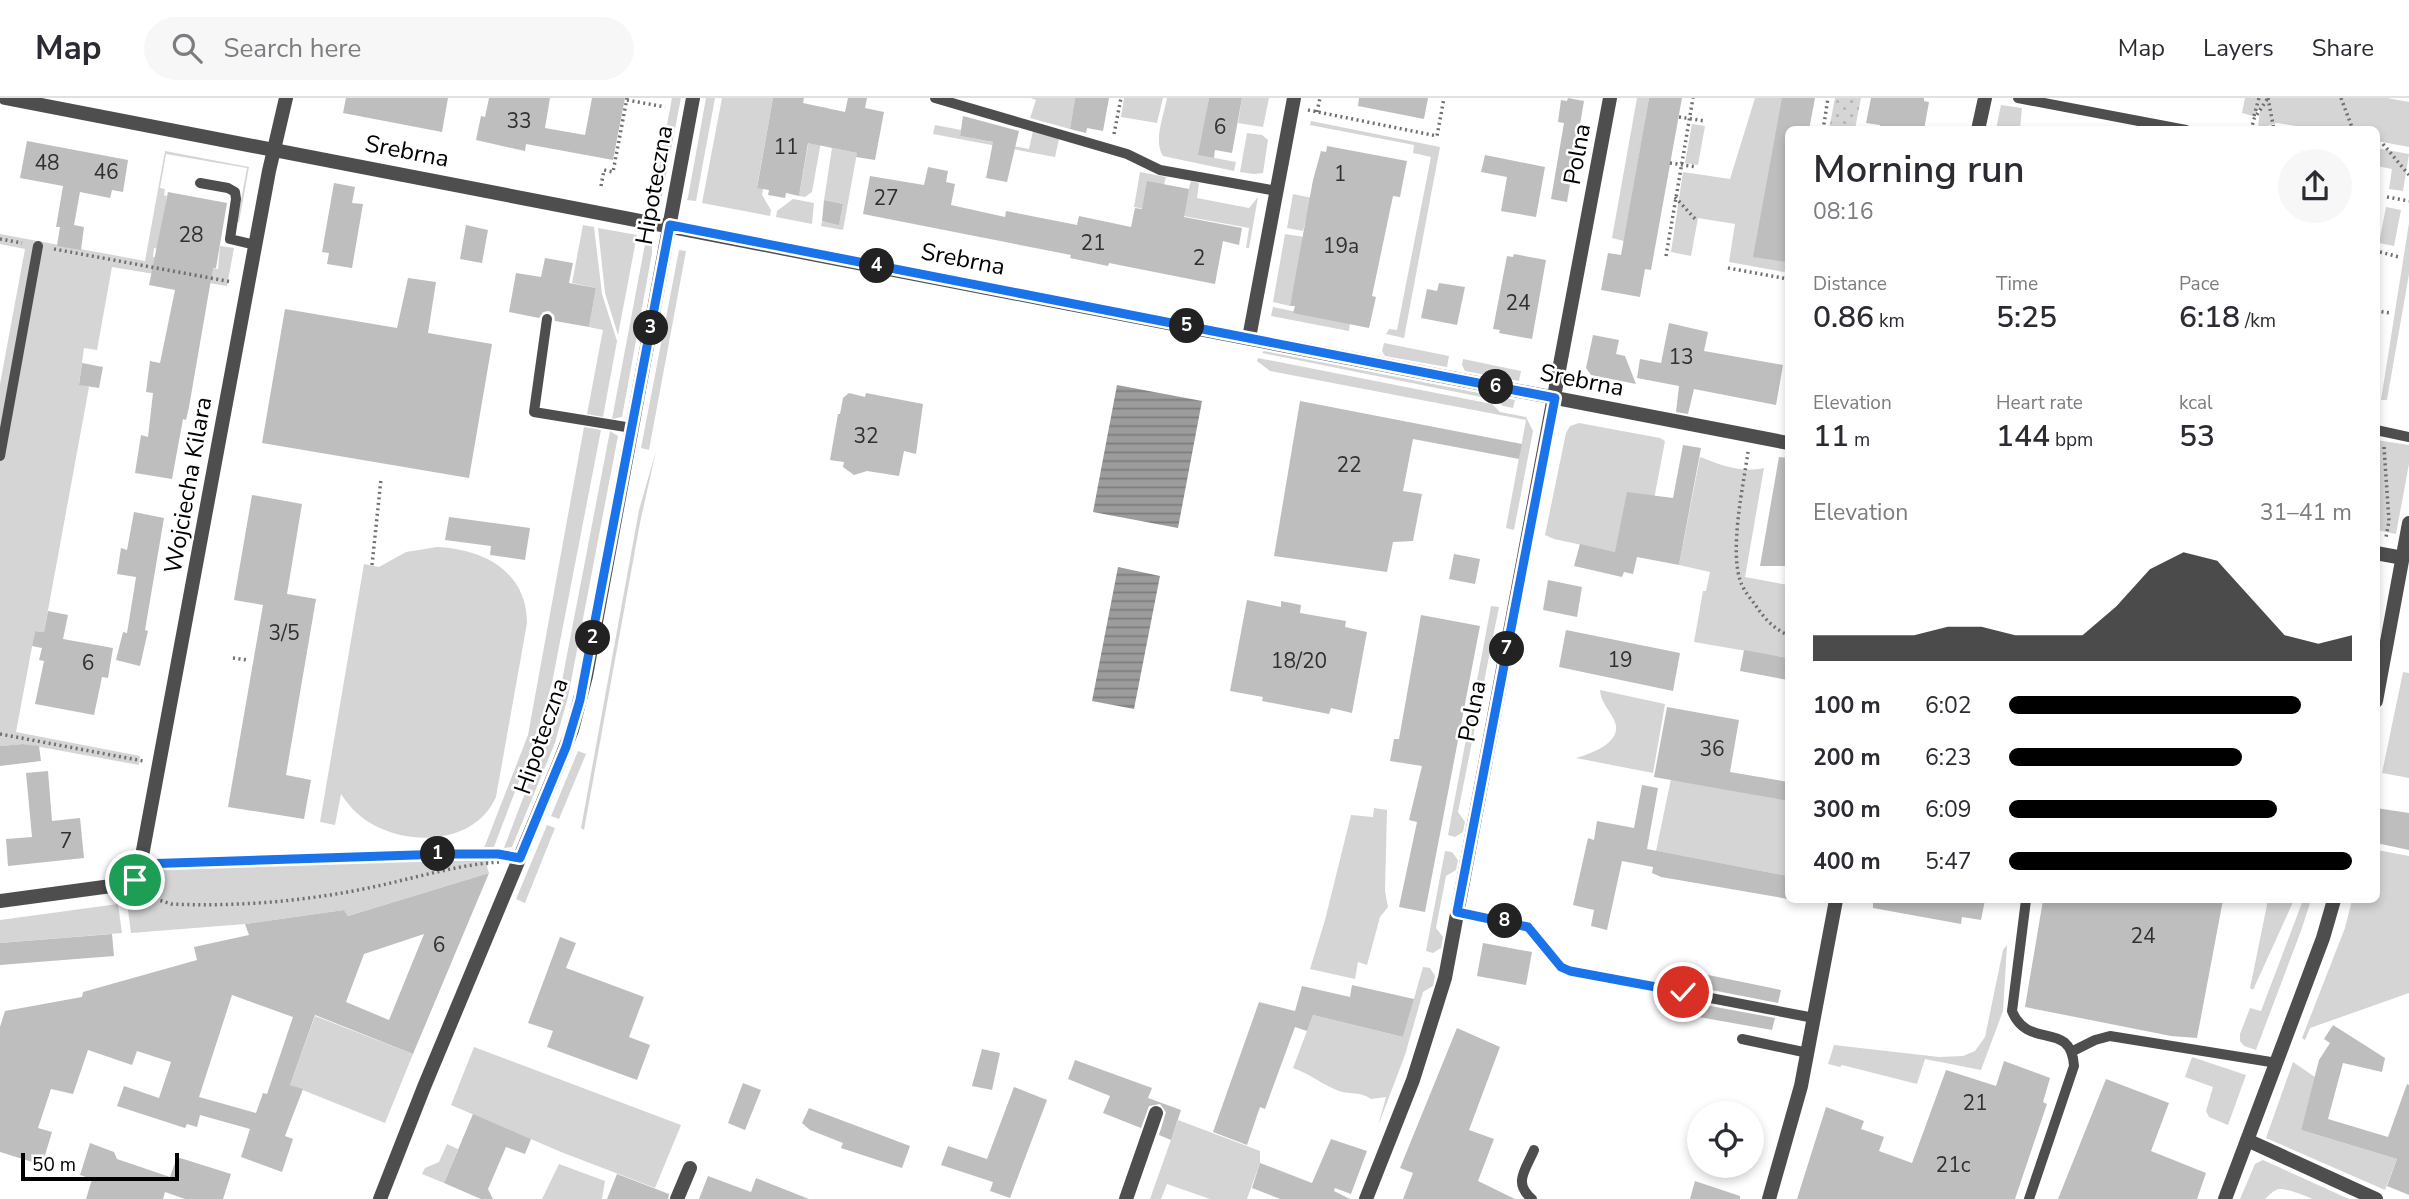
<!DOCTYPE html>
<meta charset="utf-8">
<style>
:root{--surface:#fff;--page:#f7f7f7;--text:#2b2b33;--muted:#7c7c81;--line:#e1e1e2;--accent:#000}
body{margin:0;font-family:"Nunito Sans",sans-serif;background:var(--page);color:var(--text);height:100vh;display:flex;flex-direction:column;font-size:26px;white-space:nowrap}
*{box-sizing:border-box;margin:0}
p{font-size:23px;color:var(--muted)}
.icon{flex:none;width:38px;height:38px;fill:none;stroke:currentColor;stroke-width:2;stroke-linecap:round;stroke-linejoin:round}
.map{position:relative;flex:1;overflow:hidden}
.panel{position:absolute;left:1785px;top:28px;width:595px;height:777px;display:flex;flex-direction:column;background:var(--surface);border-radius:10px;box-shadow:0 4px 10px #0003}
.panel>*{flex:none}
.tools{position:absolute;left:1687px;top:1003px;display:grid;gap:14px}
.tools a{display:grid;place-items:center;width:77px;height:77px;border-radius:50%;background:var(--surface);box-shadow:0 4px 10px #0003;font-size:35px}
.scale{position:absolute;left:21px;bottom:18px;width:158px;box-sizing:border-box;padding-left:7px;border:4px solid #000;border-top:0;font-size:19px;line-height:24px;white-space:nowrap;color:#000;-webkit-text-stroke:5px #fff;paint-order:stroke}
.pin{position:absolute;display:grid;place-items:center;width:60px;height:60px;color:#fff;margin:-30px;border:4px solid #fff;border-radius:50%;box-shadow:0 2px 7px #0007}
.km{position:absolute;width:35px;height:35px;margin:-18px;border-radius:50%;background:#222;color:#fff;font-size:19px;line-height:35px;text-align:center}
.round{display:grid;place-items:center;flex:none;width:74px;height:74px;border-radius:37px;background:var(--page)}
.head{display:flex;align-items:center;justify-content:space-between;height:119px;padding:0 28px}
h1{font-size:38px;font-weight:600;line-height:52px}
.metrics{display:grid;grid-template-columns:repeat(3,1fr);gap:10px;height:119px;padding:7px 28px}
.metrics div{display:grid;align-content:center}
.metrics b{font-size:30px;font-weight:600}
.metrics small{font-size:19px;font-weight:400}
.metrics p{font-size:19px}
.chart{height:196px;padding:14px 28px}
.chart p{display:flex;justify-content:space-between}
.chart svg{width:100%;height:126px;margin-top:7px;fill:var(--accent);opacity:.7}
ul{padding:0 28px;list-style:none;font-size:23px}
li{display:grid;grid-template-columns:112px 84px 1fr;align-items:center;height:52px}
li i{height:18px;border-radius:9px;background:var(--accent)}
header{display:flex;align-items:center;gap:42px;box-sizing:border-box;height:98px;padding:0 35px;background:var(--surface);border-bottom:2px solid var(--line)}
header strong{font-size:33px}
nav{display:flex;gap:38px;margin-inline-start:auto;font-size:24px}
.search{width:490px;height:63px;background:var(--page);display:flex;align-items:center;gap:18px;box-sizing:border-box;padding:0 24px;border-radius:38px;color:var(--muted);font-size:26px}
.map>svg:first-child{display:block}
.green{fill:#d5d5d5}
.park{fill:url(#park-dots)}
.water{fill:url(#water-rules)}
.building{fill:#bebebe;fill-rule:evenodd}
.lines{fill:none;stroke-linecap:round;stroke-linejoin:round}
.path{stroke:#707070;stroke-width:3.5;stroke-dasharray:2 3.5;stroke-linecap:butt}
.service{stroke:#4e4e4e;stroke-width:10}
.minor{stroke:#4e4e4e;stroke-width:14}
.tertiary{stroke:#4e4e4e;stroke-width:14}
.route-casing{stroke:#fff;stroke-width:14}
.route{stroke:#1a73e8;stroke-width:9}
.labels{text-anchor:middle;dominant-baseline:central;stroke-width:5;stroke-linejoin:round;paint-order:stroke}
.number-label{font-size:21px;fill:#303030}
.street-label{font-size:24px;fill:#000;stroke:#fff}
</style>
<header>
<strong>Map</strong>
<div class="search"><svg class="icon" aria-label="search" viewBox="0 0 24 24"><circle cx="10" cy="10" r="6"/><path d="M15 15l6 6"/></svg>Search here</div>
<nav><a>Map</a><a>Layers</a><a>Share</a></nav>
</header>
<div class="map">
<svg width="2409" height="1101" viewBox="0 0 2409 1101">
<defs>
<pattern id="park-dots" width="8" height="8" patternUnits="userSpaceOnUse" patternTransform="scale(1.75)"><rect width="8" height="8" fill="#d5d5d5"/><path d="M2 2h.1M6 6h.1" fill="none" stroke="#b5b5b5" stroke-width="1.8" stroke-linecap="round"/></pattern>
<pattern id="water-rules" width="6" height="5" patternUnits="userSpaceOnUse" patternTransform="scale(1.75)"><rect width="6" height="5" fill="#9c9c9c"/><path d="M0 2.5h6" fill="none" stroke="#7d7d7d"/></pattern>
</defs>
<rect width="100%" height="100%" fill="#fff"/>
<path class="green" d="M672,0H681L662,98L654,96Z
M706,0H715L696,103L687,102L688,99Z
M722,0H773L757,89L763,91L762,97L771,112L770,118L702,105Z
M1031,0H1075L1070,31L1030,20L1036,2Z
M1124,0H1163L1157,25L1121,19Z
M1167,0H1209L1199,57L1236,64L1234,73L1163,58C1153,43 1164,17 1167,0Z
M1242,0H1269L1263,29L1238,25Z
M1637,0H1649L1624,143L1612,140Z
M1755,0H1782L1785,164L1788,148V170L1784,174L1729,164L1735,126L1698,120L1691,158L1671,154L1683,74L1730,81Z
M2245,0H2387L2409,4V49L2377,43L2376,32L2315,31L2277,25L2258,31L2260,10L2253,18L2242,15Z
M2001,7L2022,10L2020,31H1996Z
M815,8L827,10L812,94L805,99L799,98Z
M1311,23L1440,49L1404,240L1386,236L1389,231L1397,232L1431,59L1413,55L1414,47L1310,27Z
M1692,26L1705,28L1698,67L1685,65Z
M935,27L961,32L960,38L1029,51L1033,33L1059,41L1055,59L933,36Z
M1247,35L1262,37L1268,42L1263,75L1254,76L1240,74Z
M832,50L857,55L843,132L821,128L822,123L839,126L843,106L824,102Z
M2376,50L2409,56L2403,93L2389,91L2392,71L2377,68Z
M165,53L249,69L239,124H237L247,70L166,56L160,90L165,91L164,97L167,98L158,151L154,150L153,159L218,171L220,148L234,150L227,188L112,169L97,252L84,250L79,286L89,289L44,534L35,533L16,634L140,658L139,667L24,646L0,648V286L25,151L0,146V136L145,163Z
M1140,74L1166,79L1164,87L1188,94L1191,83L1199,85L1197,100L1249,110L1258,99L1249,150H1246L1249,130L1134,109Z
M1293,96L1312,100L1303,133L1287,130Z
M793,101L814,105L812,126L776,119L777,113Z
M2386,109L2401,112L2394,148L2379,145Z
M2409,125V176L2387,302H2381Z
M583,127L594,129L602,196L617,243L603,319L587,316L603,232L589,229L596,190L572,185Z
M598,130L637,137L618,237L605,195Z
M1285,136L1304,139L1290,208L1273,204Z
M645,146L652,147V155L622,319L612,321Z
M679,152L686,153L649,352L641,350Z
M1273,209L1350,225L1349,233L1271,218Z
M1384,245L1449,258L1447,269L1385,258L1382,253Z
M1264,253L1515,302L1513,310L1503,308L1496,302L1262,255Z
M1258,260L1492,306L1500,314L1526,319L1533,333L1514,432L1506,430L1526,322L1270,273L1257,263Z
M1463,261L1521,273L1519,283L1465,273L1462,267Z
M1579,325L1660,340L1665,343L1643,460L1554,441L1545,437L1566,335L1570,328Z
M584,329L601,332L552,585L535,641L492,754L153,764L484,750L528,637Z
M610,333L618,338L568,599L555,645L512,749L504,750L544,645L561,588Z
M2376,342L2409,347V366L2396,436L2377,432Z
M656,353L640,425L584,732L581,730L639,412Z
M1700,359C1720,367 1742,375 1764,370L1745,479L1788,487V560L1694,544L1703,493H1706L1710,474L1679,467Z
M437,449C483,451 527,473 527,525L496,699C476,745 412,749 372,726C359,719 349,708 341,696L335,727L320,724L364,466L379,469L406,454Z
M1491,508L1499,509L1458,714L1465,724L1463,734L1455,739L1448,737Z
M2403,574L2409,575V680L2382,675Z
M1600,592L1665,606L1653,675L1576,660C1590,656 1625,644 1614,622C1609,611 1601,605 1600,592Z
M578,653L586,656L559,721L551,718Z
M1671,681L1788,703V778L1656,753Z
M1374,710L1387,712L1385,793L1388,809L1380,819L1367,867L1358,864L1355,881L1310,871L1325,822L1351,717L1373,719Z
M547,727L555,730L525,805L516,801Z
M2377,752L2409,758V895L2310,930L2305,942L2302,940L2345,830L2352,802H2376Z
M1445,753L1452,754L1458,762L1456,772L1446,778L1436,830L1443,839L1441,850L1433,855L1426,853Z
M418,758L491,759L487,769L489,775L348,818L344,812L245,826L131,835L127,805L140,803L147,767Z
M2268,802H2294L2253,892L2250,890Z
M2303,802H2311L2302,830L2256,952L2244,948L2240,943V936L2250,910L2261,913Z
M118,806L122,835L0,845V822Z
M2007,847L2003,913L1981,972L1925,961L1917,986L1842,967L1840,969L1828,966L1834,947L1939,959L1963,958L1975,953L1985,939L2003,852Z
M1423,869L1430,870L1435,878L1433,888L1423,894L1405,957L1378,1028L1386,999L1371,1001C1360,993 1351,997 1339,993C1323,987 1310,976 1293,970L1313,917L1403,939Z
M315,918L413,956L385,1025L290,987Z
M474,949L681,1027L655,1090L561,1054L451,1007Z
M2192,959L2246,977L2228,1027L2209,1019L2206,1013L2213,989L2185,979Z
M2293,964L2315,979L2301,1032L2397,1061L2385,1092L2266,1040Z
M1178,1022L1260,1053V1065L1247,1101H1210L1167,1086L1161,1101H1150Z
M447,1046L458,1051L444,1085L422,1076L425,1070L439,1064Z
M2263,1062L2349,1101H2312C2308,1098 2285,1090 2279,1091C2274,1092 2269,1097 2265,1101H2240L2255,1066Z
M559,1066L605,1083L602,1101H542Z"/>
<path class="park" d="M1835,0H1861L1855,31H1829Z"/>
<path class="water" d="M1117,287L1202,303L1178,430L1093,414Z
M1118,469L1160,478L1134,611L1092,603Z"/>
<path class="building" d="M346,0H448L442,34L343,15Z
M489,0H550L545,30L585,37L592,0H625L613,62L526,46L525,53L476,42L481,18L485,19Z
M773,0H804L803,5L845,14L848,0H867L865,10L884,14L875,62L856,59L857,55L808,45L799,98L786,95L785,100L768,97L769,92L757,90Z
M1075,0H1109L1103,33L1087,30L1086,35L1070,31Z
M1209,0H1242L1232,55L1215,52L1214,60L1198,57Z
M1359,0H1428L1424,21L1358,8Z
M1568,0L1584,3L1567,104L1551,101L1564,25L1558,24L1561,2L1567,3Z
M1649,0H1682L1651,172L1645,171L1640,199L1601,192L1608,155L1621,157Z
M1782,0H1815L1809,32H1788V148L1786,164L1753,159Z
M1871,0H1924V3L1929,4L1924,32H1879L1880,27L1866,25Z
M963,18L1019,33L1007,84L986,80L993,44L960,38Z
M27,43L128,62L123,94L112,92L110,100L80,94L74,127L84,129L81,152L57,148L60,129H56L63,88L20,80Z
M1327,48L1407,63L1400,99L1393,98L1372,198L1376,199L1369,230L1293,215L1295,208H1290L1313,82L1321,53L1326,54Z
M1485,57L1545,69L1536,119L1501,113L1507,79L1481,74Z
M928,69L948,73L946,84L955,86L951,107L1005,119L1006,113L1077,127L1079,118L1131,129L1135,110L1142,111L1147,83L1189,91L1184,119L1242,130L1239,147L1223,143L1215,186L1109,165L1108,168L1070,160L1071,157L863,116L870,78L924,87Z
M334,85L355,89L352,105L363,106L352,170L327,166L329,155L322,154Z
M168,94L227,105L216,170H213L189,309L186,322L183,321L172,381L135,375L141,337L148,339L153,295L146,294L150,263L160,265L175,192L149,187Z
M824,102L843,106L839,127L822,123Z
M466,127L488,132L482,165L460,161Z
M1514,156L1546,162L1532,241L1499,235L1500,232L1493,231L1507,158L1513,159Z
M545,160L573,165L569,185L596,190L589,229L555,223L554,217L549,213L543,214L539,220L509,214L516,175L541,179Z
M408,180L436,184L428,235L492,246L469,380L262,345L285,211L397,230Z
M1439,185L1465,189L1457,227L1421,220L1427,191L1437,193Z
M1669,225L1708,234L1704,253L1783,267L1776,307L1694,291L1688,316L1676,314L1679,288L1637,280L1640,261L1661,265Z
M1593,237L1619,242L1616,256L1625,258L1636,286L1591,277L1586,270Z
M82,265L103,269L99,290L79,287Z
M849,295L865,299L866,295L923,306L916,356L904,353L899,378L867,373L854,377L843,369L844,364L830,362L838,316H840L843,300Z
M1300,303L1522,346L1519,361L1413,341L1403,393L1422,396L1413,443L1393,444L1387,474L1274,458Z
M1683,347L1701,350L1679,467L1637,459L1633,476L1624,474L1622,479L1574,468L1580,446L1615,454L1627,394L1673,400Z
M1779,359L1788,360V468H1760Z
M252,397L302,406L287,496L316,501L286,677L311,682L304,721L228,709L263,507L234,502Z
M134,414L164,420L145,532L148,533L140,568L116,562L123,534L127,535L134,492L136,479L117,476L121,450L127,452Z
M449,419L530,430L525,462L490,457L491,448L445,442Z
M1454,456L1480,461L1475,486L1449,481Z
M1548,482L1582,489L1577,519L1543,512Z
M1247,502L1281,509V503L1301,507L1300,515L1346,523L1345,529L1367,534L1352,615L1331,610L1329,616L1262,603L1263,599L1230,593Z
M48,513L68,517L63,541L113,550L108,580L102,579L94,617L35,606L44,563L39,562L42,550L32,548L35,533L44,534Z
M1421,517L1480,528L1425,814L1399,809L1417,724L1409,722L1422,668L1390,663L1394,641H1399Z
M1566,532L1680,555L1673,593L1559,569Z
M1744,552L1788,560V582L1740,573Z
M1667,609L1739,622L1730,674L1788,684V703L1654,679Z
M23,646L39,648L41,663L0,668V648Z
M48,673L52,723L80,720L84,760L8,768L6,741L32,739L26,675Z
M1642,687L1658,690L1647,751L1788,778V801L1661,779L1652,775L1653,769L1622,763L1607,832L1591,828L1594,812L1573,807L1588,740L1594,742L1597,723L1634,730Z
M2376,710L2409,715V752L2376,745Z
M489,775L413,956L315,917L290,987L303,991L285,1038L293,1041L282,1074L241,1059L250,1031L200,1017L197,1029L187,1026L185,1030L117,1008L124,988L159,1000L171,964L137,953L132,967L88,952L73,996L51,991L38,1030L52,1034L42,1067L0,1054V929L5,913L82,899L83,894L197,862L194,849L249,837L245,826L344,812L348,818ZM424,836L389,922L346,904L364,856ZM232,897L293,919L267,996L263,995L256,1015L199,999Z
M1873,802H1985L1981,822L1962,819L1961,826L1873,810Z
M2043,802H2223L2197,940L2171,938L2025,909Z
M112,836L114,858L0,867V845Z
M560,839L576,845L566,870L644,899L629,939L650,947L637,982L547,949L553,933L528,925Z
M1483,845L1532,854L1526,887L1477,878Z
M1684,872L1781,892L1778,905L1681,886Z
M1352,887L1414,901L1403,939L1313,917L1307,933L1295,929L1265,1011L1260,1009L1247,1047L1213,1034L1259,904L1295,913L1302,888L1350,899Z
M1678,902L1775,920L1772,932L1676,915Z
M2333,927L2385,960L2382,974L2343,965L2328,1021L2388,1039L2407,986L2409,987V1097L2387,1088L2397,1061L2301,1032L2319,962L2330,945L2324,941Z
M1457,930L1500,949L1469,1032L1494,1041L1478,1083L1515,1101H1403L1413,1075L1400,1070Z
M982,951L1000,955L992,992L972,988Z
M1075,962L1152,990L1148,1000L1181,1012L1171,1042L1159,1037L1166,1014L1160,1006L1149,1008L1141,1030L1103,1015L1110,998L1068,981Z
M2004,963L2050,980L2043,1004L2047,1006L2015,1101H1797L1826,1009L1864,1023L1861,1031L1884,1039L1879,1053L1912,1065L1946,972L1996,988Z
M2106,981L2169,1005L2151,1053L2206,1075L2197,1101H2058Z
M743,985L761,992L745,1032L728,1025Z
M1014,989L1047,1002L1010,1100L990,1093L993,1084L941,1067L948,1048L987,1061Z
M809,1010L910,1048L902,1070L841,1050L843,1045L810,1032L802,1025Z
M473,1016L531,1041L525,1056L506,1049L488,1091L493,1101H481L444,1085Z
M1331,1041L1367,1053L1351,1096L1335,1090L1334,1093L1350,1101H1280L1252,1090L1260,1065L1312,1085Z
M90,1045L114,1054L117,1061L170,1079L177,1059L231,1076L223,1101H185L165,1094L163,1101H86L92,1081L80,1077Z
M617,1076L669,1096L668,1101H607Z
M708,1078L751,1094L756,1080L809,1101H699Z
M1695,1083L1740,1098V1101H1690Z"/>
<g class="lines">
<path class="path" d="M2268,0L2274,32
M2341,0L2353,32
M627,2L665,9
M1308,12L1437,38L1444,0
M1317,14L1320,0
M2254,18L2259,0
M1679,19L1705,23
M1823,32L1828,0
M2251,32L2254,21L2268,0
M1114,36L1121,0
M2383,46L2409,77
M1670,65L1697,69
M601,88L604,72L613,74L627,0
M1675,99L1697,123
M2387,99L2409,103
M0,141L22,145
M54,151L232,184
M2380,154L2399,159
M1666,158L1693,0
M1728,170L1788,181
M2376,213L2390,215
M2376,271L2380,272
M2384,349L2389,423L2386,439
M1748,354C1743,389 1729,453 1741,485C1744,493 1751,501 1756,508C1764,520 1774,531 1788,537
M372,467L381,381
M233,560L247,562
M0,636L143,663
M158,765L378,757H504
M147,793L159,802L171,806C238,809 308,803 373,789C415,780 456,767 499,764"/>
<path class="service" d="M935,0L1127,56L1160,72L1277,93
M2018,0L2186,32
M200,85L228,90L235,94L236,101L230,141L255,147
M547,221L534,314L632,330
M2376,332L2409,339
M0,358L38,148
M2026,802L2012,913C2028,953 2071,921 2074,968L2029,1101
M1457,814L1528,829L1561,869L1570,873L1814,920
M1742,941L1808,955
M2073,953L2095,942L2110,938L2277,965
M1532,1101C1513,1085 1525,1073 1534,1052"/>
<path class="minor" d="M5,0L1788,345
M1978,32L1985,0
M1249,240L1294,0
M2376,455L2403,460
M2376,603L2409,425
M0,803L126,786L135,782L139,774L269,73L286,0
M2247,1042L2376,1101
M677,1101L690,1070
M1126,1101L1156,1015
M1366,1101L1413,982L1445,880L1610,0
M1769,1101L1801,988L1836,802
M2225,1101L2323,840L2334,802"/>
<path class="tertiary" d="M380,1101L424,989L560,663L572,632L586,578L693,0"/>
</g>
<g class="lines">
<defs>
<path id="route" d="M135,782L141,766L446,756H498L520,760L566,649L580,602L670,127L1555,300L1457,814L1528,829L1561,869L1570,873L1683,894"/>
</defs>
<use href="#route" class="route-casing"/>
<use href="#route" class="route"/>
</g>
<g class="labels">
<g class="number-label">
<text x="519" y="23">33</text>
<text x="1220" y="29">6</text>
<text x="786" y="49">11</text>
<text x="47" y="65">48</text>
<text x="106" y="74">46</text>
<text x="1340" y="76">1</text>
<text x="886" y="100">27</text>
<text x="191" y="137">28</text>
<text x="1093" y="145">21</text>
<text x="1341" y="148">19a</text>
<text x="1199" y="160">2</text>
<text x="1518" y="205">24</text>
<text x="1681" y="259">13</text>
<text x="866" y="338">32</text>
<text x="1349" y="367">22</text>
<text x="284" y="535">3/5</text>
<text x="1620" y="562">19</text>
<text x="1299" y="563">18/20</text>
<text x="88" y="565">6</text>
<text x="1712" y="651">36</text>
<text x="66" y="743">7</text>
<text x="2143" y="838">24</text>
<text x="439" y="847">6</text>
<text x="1975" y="1005">21</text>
<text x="1953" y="1067">21c</text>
</g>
<g class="street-label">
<text transform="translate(407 53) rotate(11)">Srebrna</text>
<text transform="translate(1577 56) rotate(-80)">Polna</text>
<text transform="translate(654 87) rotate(-80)">Hipoteczna</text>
<text transform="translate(963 161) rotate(11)">Srebrna</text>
<text transform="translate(1582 282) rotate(11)">Srebrna</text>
<text transform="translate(188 387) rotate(-80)">Wojciecha Kilara</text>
<text transform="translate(1472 613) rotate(-79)">Polna</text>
<text transform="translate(541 638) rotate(-71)">Hipoteczna</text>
</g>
</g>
</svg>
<div class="tools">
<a><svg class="icon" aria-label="locate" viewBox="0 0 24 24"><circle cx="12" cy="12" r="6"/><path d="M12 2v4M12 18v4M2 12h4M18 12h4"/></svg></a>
</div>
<div class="scale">50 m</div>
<div class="pin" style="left:135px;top:782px;background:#1e9e55"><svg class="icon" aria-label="arrive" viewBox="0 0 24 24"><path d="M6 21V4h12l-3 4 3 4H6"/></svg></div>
<div class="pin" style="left:1683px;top:894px;background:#d93025"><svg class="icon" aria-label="check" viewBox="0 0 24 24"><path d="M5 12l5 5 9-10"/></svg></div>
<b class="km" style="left:438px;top:756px">1</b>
<b class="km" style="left:593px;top:540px">2</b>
<b class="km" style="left:651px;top:230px">3</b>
<b class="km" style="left:877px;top:168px">4</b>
<b class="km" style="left:1187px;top:228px">5</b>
<b class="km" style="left:1496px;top:289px">6</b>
<b class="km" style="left:1507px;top:551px">7</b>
<b class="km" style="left:1505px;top:823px">8</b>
<section class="panel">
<div class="head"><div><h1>Morning run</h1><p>08:16</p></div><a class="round"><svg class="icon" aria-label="share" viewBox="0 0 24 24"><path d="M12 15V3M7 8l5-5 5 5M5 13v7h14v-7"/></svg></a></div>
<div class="metrics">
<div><p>Distance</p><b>0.86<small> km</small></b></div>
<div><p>Time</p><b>5:25</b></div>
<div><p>Pace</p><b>6:18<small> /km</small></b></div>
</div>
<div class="metrics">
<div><p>Elevation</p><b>11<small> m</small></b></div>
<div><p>Heart rate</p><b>144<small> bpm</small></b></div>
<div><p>kcal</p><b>53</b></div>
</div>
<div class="chart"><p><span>Elevation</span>31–41 m</p>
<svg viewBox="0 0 160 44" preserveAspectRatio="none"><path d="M0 44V35L10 35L20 35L30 35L40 32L50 32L60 35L70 35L80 35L90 25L100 12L110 6L120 9L130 22L140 35L150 38L160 35V44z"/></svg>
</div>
<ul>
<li><b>100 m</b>6:02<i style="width:85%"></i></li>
<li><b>200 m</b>6:23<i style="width:68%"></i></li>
<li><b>300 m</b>6:09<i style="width:78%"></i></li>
<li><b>400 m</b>5:47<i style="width:100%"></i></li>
</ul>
</section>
</div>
